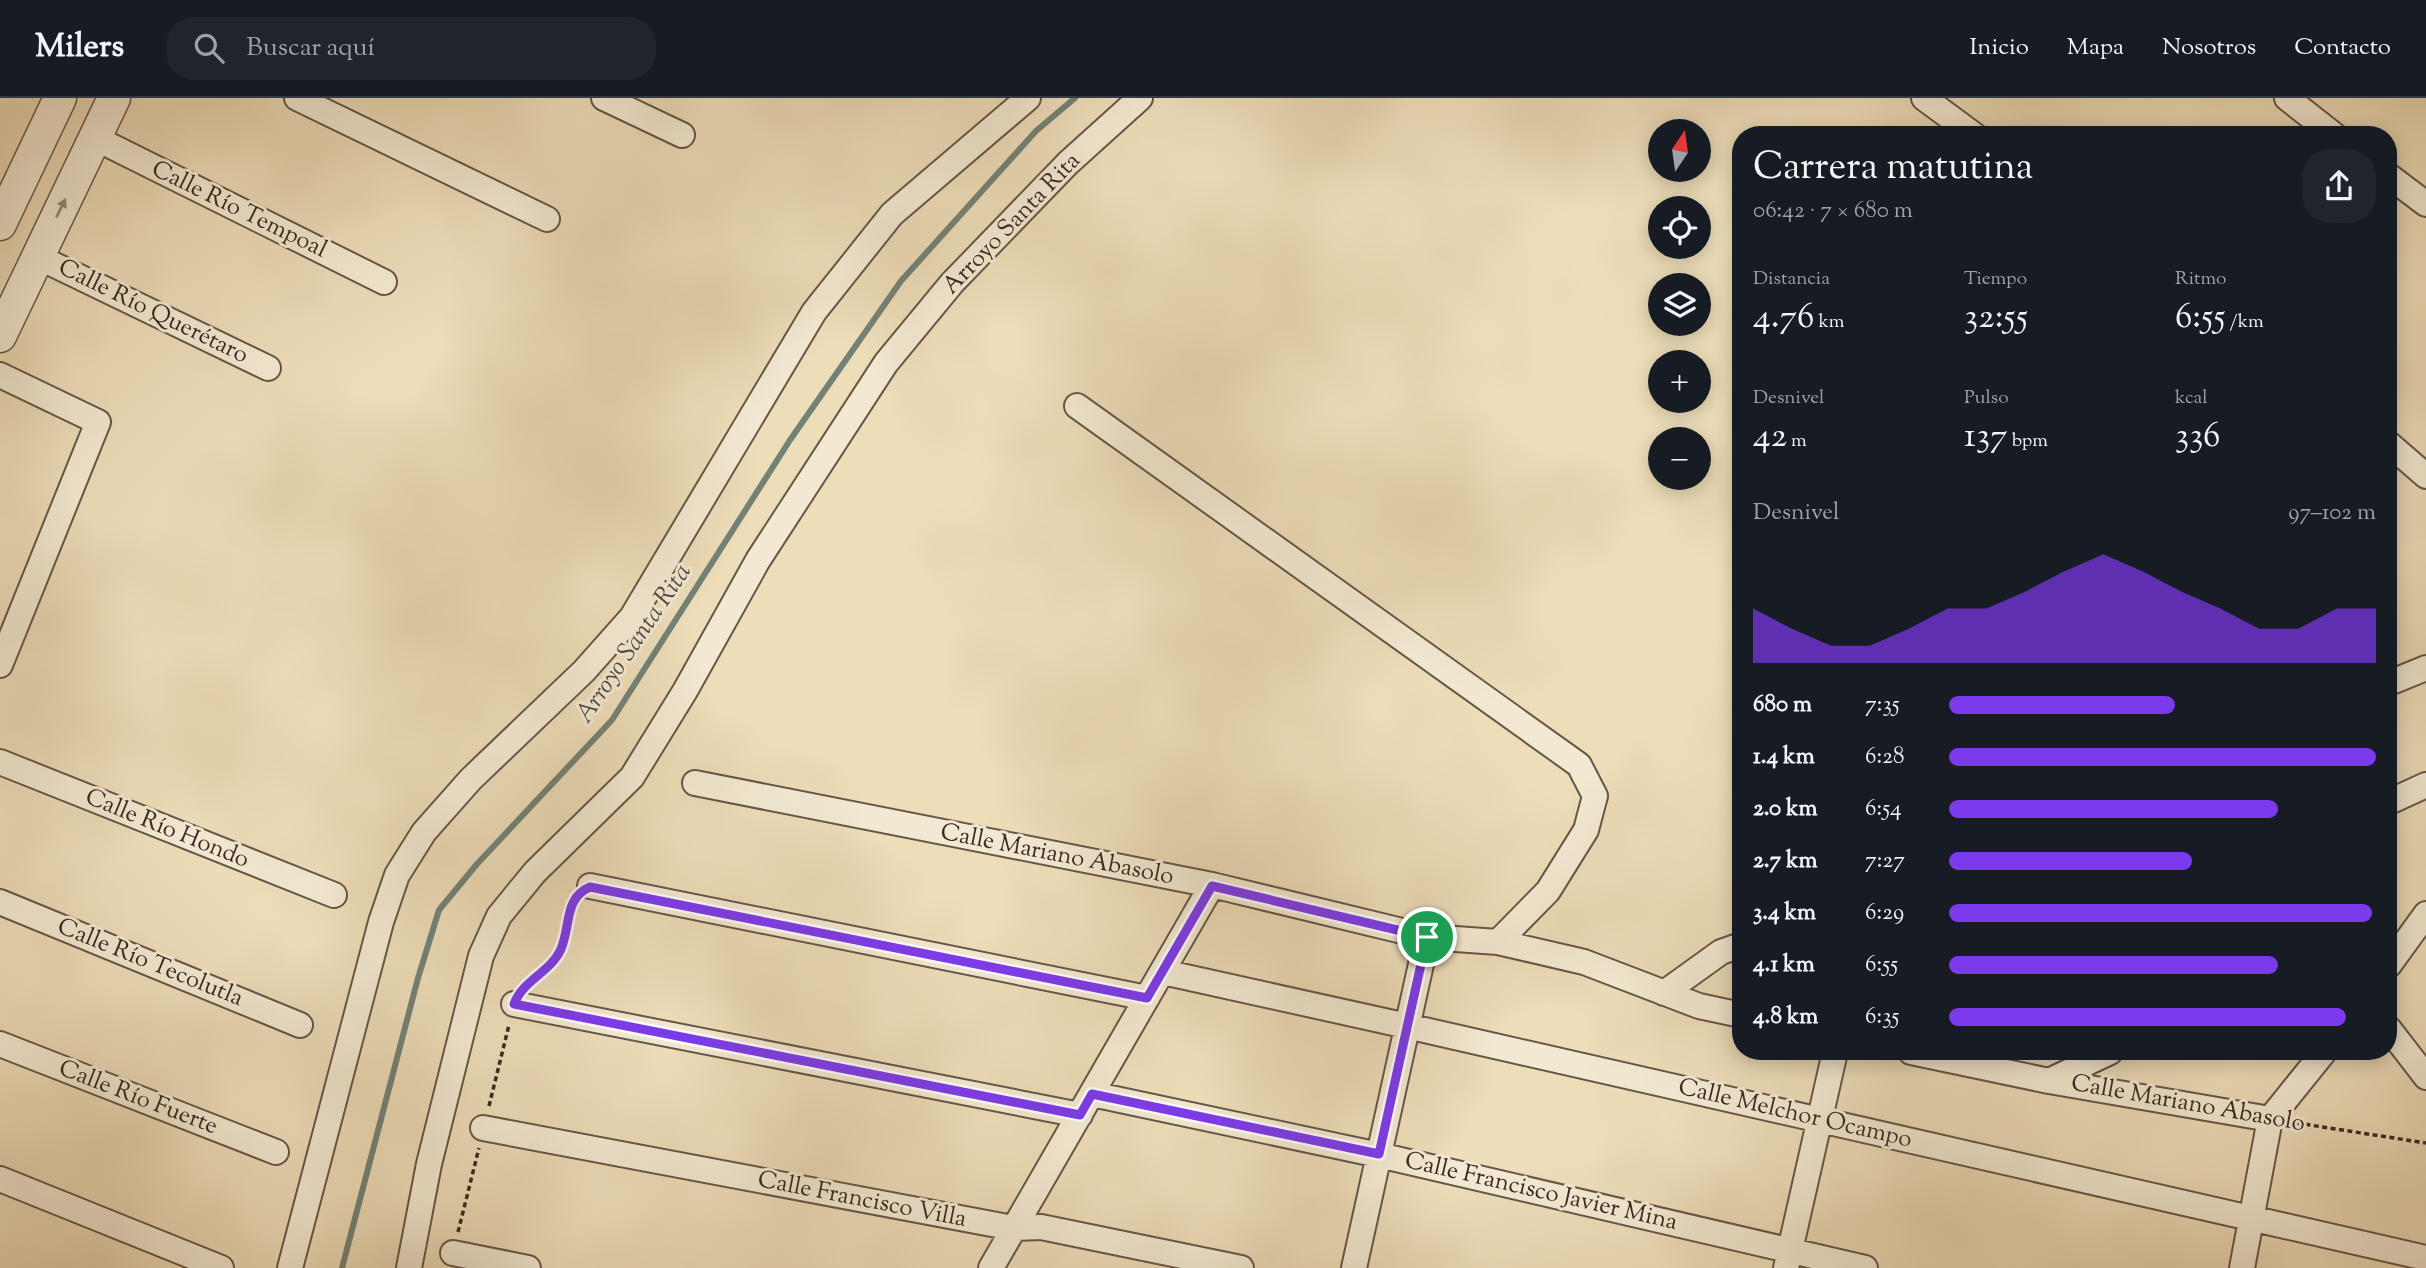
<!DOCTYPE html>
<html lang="es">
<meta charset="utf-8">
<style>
:root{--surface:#171b24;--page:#20242c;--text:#f1f3f6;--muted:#9ea1a6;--line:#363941;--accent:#7c3aed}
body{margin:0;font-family:"Sorts Mill Goudy",serif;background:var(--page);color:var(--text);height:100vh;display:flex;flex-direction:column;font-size:26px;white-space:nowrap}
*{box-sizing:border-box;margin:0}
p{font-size:23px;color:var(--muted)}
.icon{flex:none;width:38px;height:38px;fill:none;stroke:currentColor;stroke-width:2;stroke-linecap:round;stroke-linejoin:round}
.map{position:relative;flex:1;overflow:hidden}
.drawer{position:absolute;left:1732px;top:28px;width:665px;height:934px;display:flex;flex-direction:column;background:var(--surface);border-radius:28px;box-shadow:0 4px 18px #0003}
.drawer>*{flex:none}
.needle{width:46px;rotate:13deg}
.fabs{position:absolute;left:1648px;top:21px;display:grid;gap:14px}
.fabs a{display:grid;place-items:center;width:63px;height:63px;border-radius:50%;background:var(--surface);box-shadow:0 4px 18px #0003;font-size:35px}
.pin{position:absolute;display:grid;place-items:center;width:60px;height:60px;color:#fff;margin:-30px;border:4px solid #fff;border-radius:50%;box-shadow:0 2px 7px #0007}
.round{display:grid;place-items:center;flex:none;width:74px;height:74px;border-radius:28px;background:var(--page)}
.summary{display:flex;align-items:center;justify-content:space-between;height:119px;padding:0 21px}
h1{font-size:38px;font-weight:600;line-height:52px}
.metrics{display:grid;grid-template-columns:repeat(3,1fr);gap:10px;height:119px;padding:7px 21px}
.metrics div{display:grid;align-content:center}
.metrics b{font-size:35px;font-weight:600}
.metrics small{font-size:19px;font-weight:400}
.metrics p{font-size:19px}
.chart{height:196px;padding:14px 21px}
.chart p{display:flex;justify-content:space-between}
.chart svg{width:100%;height:126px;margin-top:7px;fill:var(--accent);opacity:.7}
ul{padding:0 21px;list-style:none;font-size:23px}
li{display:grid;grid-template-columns:112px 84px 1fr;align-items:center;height:52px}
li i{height:18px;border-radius:9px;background:var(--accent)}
header{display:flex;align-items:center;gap:42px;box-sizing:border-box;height:98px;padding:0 35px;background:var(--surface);border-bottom:2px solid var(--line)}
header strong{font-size:33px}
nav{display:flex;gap:38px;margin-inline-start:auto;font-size:24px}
.search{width:490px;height:63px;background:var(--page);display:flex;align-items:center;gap:18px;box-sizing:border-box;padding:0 24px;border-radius:28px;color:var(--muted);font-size:26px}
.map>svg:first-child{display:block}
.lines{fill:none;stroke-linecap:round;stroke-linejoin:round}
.stream{stroke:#738276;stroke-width:6}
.minor-casing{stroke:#665748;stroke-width:28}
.tertiary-casing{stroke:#665748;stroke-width:35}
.path{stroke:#392a22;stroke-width:3.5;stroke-dasharray:5 3.5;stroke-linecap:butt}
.minor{stroke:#f3e9d2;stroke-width:24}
.tertiary{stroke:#f3e9d2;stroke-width:32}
.oneway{fill:#968a7a}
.route-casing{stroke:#fff;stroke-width:14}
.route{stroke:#7c3aed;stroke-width:9}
.labels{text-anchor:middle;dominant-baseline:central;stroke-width:6;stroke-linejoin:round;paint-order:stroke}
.street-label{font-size:24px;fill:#392a22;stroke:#f3e9d2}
.water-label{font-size:26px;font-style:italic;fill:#514e45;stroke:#f3e9d2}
</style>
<header>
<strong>Milers</strong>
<div class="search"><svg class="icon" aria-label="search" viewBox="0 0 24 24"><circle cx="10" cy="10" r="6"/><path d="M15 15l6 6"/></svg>Buscar aquí</div>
<nav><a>Inicio</a><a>Mapa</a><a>Nosotros</a><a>Contacto</a></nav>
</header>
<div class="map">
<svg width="2426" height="1170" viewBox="0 0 2426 1170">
<rect width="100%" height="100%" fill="#edddb9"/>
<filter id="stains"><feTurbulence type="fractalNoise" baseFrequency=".00286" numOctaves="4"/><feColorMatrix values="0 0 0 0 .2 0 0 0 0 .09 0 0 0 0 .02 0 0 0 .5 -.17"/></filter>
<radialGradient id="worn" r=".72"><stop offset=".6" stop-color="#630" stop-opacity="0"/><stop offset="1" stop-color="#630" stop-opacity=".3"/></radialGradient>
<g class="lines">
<path class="stream" d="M342,1170L418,880L439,812L477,766L612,622L790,342L901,183L1036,33L1075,0"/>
<defs>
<path id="minor" d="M297,0L547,121
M604,0L682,37
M1924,0L1974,37
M2287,0L2334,37
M95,40L384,184
M2389,78L2426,106
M38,159L268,270
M0,277L98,324L0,567
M1077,308L1579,667L1595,698L1586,732L1548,793L1498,844
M2389,346L2426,378
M2389,585L2426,570
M0,664L334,797
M695,685L1212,787L1427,839L1498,844L1584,864L1699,908L1741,917
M2389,704L2426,687
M590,788L1147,900
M0,804L300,927
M2389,867L2426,816
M1163,874L1407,928L2426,1160
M1664,895L1721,854L1741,847
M514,906L1080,1017
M2389,931L2426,979
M0,946L276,1054
M1911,954L2049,983L2270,1021
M2049,983L2110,954
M1092,996L1379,1057L1865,1170
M483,1030L1013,1130L1041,1129L1241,1170
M0,1081L221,1170
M453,1155L528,1170
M290,1170L381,824L397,777L424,734L471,681L584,573L632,519L814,214L892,116L1028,0
M409,1170L429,1066L481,858L499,818L535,774L632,679L685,593L758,462L886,265L952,185L1068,65L1140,0
M991,1170L1212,787
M1354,1170L1427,839
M1786,1170L1835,954
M2242,1170L2270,1021L2324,954"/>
<path id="tertiary" d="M0,126L60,0
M0,238L114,0"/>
</defs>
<use href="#minor" class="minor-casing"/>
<use href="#tertiary" class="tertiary-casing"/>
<path class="path" d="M527,886L559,854L574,801
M489,1008L509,927
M2297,1025L2426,1045
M458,1134L479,1050"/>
<use href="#minor" class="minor"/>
<use href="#tertiary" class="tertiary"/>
</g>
<defs><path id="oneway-solid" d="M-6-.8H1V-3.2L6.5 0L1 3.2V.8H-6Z" transform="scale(1.75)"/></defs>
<use class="oneway" href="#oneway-solid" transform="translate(61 110) rotate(-64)"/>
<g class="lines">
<defs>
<path id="route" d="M1212,788L1427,839L1379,1056L1092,996L1080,1017L514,906C523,882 551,874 561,851C571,827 564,800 590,789L1147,900Z"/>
</defs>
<use href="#route" class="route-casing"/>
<use href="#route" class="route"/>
</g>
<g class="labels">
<g class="street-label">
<text transform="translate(239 112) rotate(26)">Calle Río Tempoal</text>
<text transform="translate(1012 126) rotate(-46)">Arroyo Santa Rita</text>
<text transform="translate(153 214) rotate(26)">Calle Río Querétaro</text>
<text transform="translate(167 731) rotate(22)">Calle Río Hondo</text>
<text transform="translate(1057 757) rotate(11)">Calle Mariano Abasolo</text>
<text transform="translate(150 865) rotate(22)">Calle Río Tecolutla</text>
<text transform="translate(138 1000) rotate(21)">Calle Río Fuerte</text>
<text transform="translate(2188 1006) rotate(10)">Calle Mariano Abasolo</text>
<text transform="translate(1795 1016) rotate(13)">Calle Melchor Ocampo</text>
<text transform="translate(1541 1094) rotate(13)">Calle Francisco Javier Mina</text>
<text transform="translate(862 1102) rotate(11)">Calle Francisco Villa</text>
</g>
<g class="water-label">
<text transform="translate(634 546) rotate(-56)">Arroyo Santa Rita</text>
</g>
</g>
<rect width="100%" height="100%" filter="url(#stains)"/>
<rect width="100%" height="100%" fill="url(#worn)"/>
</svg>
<div class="fabs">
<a><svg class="needle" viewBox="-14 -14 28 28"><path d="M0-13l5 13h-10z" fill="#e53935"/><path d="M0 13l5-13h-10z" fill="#9ea1a6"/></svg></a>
<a><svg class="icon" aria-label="locate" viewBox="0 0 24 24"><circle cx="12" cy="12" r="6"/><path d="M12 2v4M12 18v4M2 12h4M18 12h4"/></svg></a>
<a><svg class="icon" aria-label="layers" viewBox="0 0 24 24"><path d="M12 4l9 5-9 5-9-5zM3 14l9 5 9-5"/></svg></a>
<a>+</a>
<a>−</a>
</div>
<div class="pin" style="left:1427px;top:839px;background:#1e9e55"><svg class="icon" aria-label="arrive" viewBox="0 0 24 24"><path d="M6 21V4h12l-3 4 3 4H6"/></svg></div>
<section class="drawer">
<div class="summary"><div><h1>Carrera matutina</h1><p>06:42 · 7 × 680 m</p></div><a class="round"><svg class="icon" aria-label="share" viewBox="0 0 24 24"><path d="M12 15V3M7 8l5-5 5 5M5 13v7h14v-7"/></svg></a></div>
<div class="metrics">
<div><p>Distancia</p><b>4.76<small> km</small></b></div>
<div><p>Tiempo</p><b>32:55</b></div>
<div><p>Ritmo</p><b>6:55<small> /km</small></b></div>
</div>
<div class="metrics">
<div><p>Desnivel</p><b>42<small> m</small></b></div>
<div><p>Pulso</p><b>137<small> bpm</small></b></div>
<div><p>kcal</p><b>336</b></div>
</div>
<div class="chart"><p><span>Desnivel</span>97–102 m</p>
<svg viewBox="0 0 160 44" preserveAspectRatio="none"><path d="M0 44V25L10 32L20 38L30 38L40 32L50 25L60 25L70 19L80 12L90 6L100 12L110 19L120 25L130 32L140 32L150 25L160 25V44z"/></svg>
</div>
<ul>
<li><b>680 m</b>7:35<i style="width:53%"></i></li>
<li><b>1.4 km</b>6:28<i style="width:100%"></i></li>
<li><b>2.0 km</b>6:54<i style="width:77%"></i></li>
<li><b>2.7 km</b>7:27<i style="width:57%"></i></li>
<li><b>3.4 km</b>6:29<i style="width:99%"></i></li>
<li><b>4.1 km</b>6:55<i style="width:77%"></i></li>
<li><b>4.8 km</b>6:35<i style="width:93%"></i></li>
</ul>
</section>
</div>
